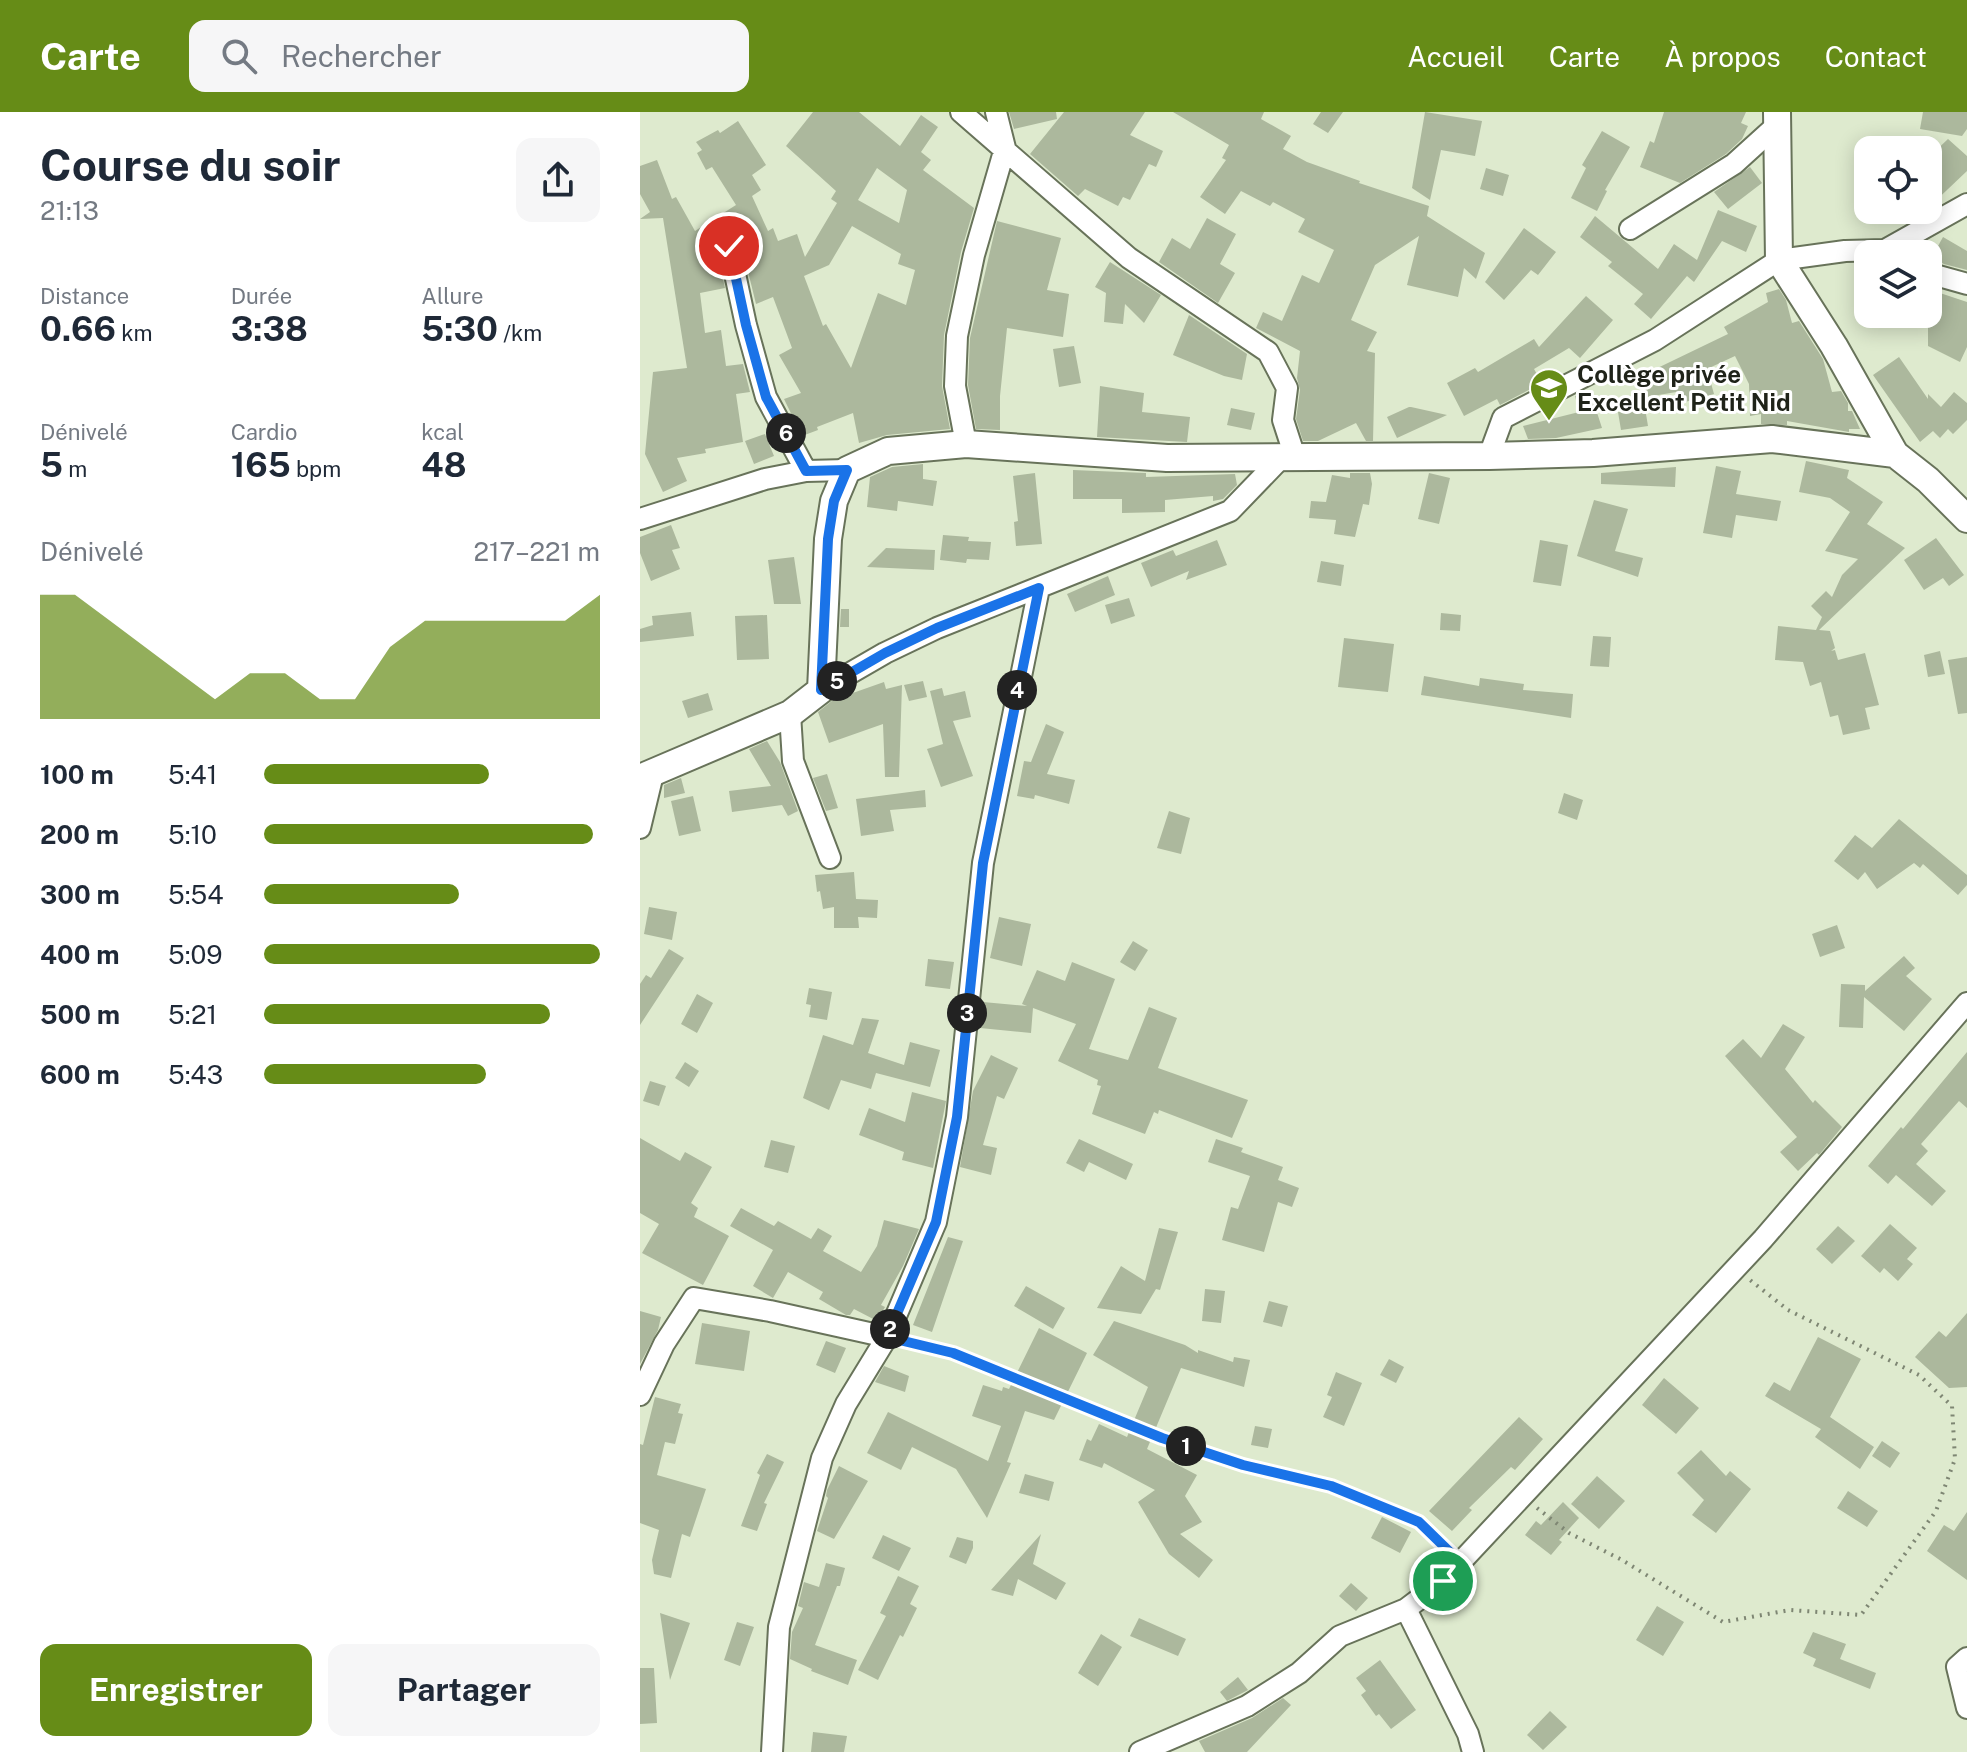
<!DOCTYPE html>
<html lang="fr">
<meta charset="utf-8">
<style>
:root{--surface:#fff;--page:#f6f6f7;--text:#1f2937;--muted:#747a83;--accent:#668c17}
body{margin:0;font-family:"Public Sans",sans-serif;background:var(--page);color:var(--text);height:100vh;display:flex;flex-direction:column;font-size:30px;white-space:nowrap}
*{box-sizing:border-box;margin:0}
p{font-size:26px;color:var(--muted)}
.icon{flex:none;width:44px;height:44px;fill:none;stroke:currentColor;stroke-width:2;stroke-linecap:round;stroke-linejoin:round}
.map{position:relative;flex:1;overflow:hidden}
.side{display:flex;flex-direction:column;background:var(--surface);width:640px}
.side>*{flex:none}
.fabs{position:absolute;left:1214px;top:24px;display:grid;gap:16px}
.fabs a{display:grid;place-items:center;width:88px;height:88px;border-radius:16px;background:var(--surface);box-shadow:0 4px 20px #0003;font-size:40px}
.pin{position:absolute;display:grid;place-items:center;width:68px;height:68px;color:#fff;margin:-34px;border:4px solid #fff;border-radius:50%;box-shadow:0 2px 8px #0007}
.km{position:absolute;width:40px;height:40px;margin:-20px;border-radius:50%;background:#222;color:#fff;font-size:22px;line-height:40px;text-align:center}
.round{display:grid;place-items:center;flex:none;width:84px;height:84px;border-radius:16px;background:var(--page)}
.head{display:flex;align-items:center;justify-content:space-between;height:136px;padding:0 40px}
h1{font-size:44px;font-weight:700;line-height:60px}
.metrics{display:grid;grid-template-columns:repeat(3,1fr);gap:12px;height:136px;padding:8px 40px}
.metrics div{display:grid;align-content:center}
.metrics b{font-size:34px;font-weight:700}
.metrics small{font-size:22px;font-weight:400}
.metrics p{font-size:22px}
.chart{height:224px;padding:16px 40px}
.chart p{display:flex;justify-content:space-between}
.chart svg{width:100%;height:144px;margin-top:8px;fill:var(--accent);opacity:.7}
.primary-button{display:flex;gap:16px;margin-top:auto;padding:16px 40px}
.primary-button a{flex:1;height:92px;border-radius:16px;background:var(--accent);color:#fff;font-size:32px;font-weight:700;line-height:92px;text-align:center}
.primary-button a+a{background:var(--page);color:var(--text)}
ul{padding:0 40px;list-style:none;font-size:26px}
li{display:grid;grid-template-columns:128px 96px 1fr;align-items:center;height:60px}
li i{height:20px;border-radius:10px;background:var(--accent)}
header{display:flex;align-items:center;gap:48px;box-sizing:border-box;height:112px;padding:0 40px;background:var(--accent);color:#fff}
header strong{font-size:38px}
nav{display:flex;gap:44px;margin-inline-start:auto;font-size:28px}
.search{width:560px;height:72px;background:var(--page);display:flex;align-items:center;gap:20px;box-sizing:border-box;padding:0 28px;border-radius:16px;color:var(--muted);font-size:30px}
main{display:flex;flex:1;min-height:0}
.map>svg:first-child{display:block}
.building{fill:#acb89d;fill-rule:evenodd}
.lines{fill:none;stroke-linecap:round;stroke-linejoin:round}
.minor-casing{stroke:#68735a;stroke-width:24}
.tertiary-casing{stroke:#68735a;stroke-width:30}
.path{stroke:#7e8673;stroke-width:4;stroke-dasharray:2 6;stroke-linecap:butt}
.minor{stroke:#fff;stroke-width:20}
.tertiary{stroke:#fff;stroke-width:26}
.route-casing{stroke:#fff;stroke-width:16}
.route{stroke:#1a73e8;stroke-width:10}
.labels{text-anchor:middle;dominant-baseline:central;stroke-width:6;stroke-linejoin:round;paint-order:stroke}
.poi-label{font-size:24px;font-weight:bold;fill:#1f2319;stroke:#fff;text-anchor:start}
</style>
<header>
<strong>Carte</strong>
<div class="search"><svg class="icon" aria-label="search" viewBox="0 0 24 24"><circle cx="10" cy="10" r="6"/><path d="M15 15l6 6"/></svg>Rechercher</div>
<nav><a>Accueil</a><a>Carte</a><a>À propos</a><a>Contact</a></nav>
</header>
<main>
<section class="side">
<div class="head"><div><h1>Course du soir</h1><p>21:13</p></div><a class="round"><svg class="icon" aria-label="share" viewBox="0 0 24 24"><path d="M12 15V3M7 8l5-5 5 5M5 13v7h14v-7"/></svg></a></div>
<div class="metrics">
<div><p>Distance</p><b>0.66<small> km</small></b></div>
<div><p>Durée</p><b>3:38</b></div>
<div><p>Allure</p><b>5:30<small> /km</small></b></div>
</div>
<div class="metrics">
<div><p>Dénivelé</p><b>5<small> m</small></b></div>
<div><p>Cardio</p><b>165<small> bpm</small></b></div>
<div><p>kcal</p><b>48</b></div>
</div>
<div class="chart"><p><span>Dénivelé</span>217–221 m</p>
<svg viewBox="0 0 160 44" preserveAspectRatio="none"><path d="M0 44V6L10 6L20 14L30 22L40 30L50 38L60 30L70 30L80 38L90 38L100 22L110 14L120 14L130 14L140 14L150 14L160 6V44z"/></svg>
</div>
<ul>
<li><b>100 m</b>5:41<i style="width:67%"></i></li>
<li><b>200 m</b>5:10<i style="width:98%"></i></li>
<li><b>300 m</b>5:54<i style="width:58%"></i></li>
<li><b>400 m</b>5:09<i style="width:100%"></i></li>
<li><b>500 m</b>5:21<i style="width:85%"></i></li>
<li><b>600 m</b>5:43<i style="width:66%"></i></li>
</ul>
<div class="primary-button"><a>Enregistrer</a><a>Partager</a></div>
</section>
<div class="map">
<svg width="1327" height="1640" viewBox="0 0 1327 1640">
<rect width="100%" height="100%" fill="#deeace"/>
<path class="building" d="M173,0H219L260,34L281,3L298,15L281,40L291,48L283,58L334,96L321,140L304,223L302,274L310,317L247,323L219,331L213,301L177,315L178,318L162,324L144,287L161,281L139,243L152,236L133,185L116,192L101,131L98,125L87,121L80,125L76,136L85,176L60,181L65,221L81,218L86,254L103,252L110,280L96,282L103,330L65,337L66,341L37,346L47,369L23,380L5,342L13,260L47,256L23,106L0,107L10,100L0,82V54L17,48L32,87L36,85L55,119L96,93L72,55L66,58L57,41L62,38L56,30L78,18L80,21L98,9L126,53L112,63L121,78L112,84L128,119L133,116L138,129L157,122L165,145L197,91L191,87L196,79L146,34ZM237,56L267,78L259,111L218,88ZM212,114L261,142L258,152L275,158L266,193L238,181L211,256L186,212L183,214L164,164L189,153Z
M369,0H416L417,7L374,17Z
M424,0H505L490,23L523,39L516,55L509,52L490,88L483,85L478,94L445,77L438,84L390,42Z
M533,0H624L621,7L651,24L643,37L667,50L720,69L719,71L789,94L787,104L845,141L836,167L824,156L818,185L767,173L779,124L735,153L711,208L737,220L727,239L735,241L733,329H726L716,311L678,329H663L656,307L660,278L657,266L660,239L616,216L623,200L642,209L662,163L679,171L694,138L658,120L665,107L633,90L630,94L601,79L585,102L560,85L586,48L582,46L589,33Z
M681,0H703L688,21L673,12Z
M785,0L842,9L835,44L801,38L790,88L772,76Z
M1024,0H1106L1101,11L1108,14L1102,27L1086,42L1040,71L1000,55L1010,29L1014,31Z
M1283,0H1327V17L1322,24L1280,17Z
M962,19L990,35L965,78L967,79L957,99L931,86L946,56L942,53Z
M1308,27L1327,44V59L1288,96V46Z
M1110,55L1122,71L1088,97L1074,80Z
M846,56L869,63L863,84L840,77Z
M1078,98L1117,114L1106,140L1082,129L1054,170L1047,164L1011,207L994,192L1003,182L968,154L972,150L940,125L955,104L1018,157L1034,132L1057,148Z
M567,106L596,122L580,152L595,161L578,191L519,150L532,126L550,137Z
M357,109L421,126L407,178L429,182L423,225L367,216L360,284V318L336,317L328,273L330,226Z
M884,116L916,140L898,163L891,158L864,188L845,170Z
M1303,125L1327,139V158L1304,152L1292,145Z
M470,150L521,183L504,211L485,192L483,212L464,210L466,181L455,175Z
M1139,177L1146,188L1152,211L1159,209L1183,247L1192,280L1201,279L1208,291V299H1212L1220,317H1209V320L1147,309V313L1121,312V302L1110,304L1109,272L1095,244L1067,257L1074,282L1045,290L1042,279L1007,285L1003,263L1088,222L1084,215L1128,190L1126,181Z
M1288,177L1327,190V235L1320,250L1288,234Z
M946,184L973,208L940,246L929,236L894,257L902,271L860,293L857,287L824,304L807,271L835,256L838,260L894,227L899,235Z
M549,203L607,242L602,268L584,264L533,243Z
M434,234L441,271L419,275L413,237Z
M1259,245L1288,287V282L1301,295L1314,280L1327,291V308L1313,322L1308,317L1300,326L1293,319L1280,330L1233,263Z
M460,274L504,281L502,300L550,305L547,330L457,325Z
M950,279L962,316L916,326L888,327L883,314L939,300L935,284Z
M769,295H771L807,303L757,326L747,305Z
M591,296L615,301L611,318L587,313Z
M1005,296L1008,314L981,318L978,300Z
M125,322L134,344L114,352L105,329Z
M1166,349L1209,358L1207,366L1243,390L1227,412L1265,436L1179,518L1190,519L1195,536L1191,539L1195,538L1198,548L1225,541L1239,593L1225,596L1230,617L1203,623L1198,603L1190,605L1181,570L1170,574L1163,550L1135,548L1138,514L1176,518L1182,505L1171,494L1186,479L1192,485L1202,463L1218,447L1185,439L1210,400L1190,386L1159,380Z
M283,352V367L297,369L293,394L258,389L257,399L227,395L230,365L252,355Z
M1076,354L1101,359L1096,382L1141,389L1137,409L1096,403L1092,426L1063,421Z
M1036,355L1035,375L961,372V361Z
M433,358L506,361V365L595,362L597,373L583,387L573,389V384L525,388V400L482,401V387H433Z
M395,361L402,432L376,434L374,410L378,409L373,364Z
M710,361H730L732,372L729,393L723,392L715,425L694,422L696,408L669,406L671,389L686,390L692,363L710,366Z
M789,361L810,366L799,412L778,407Z
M954,388L988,397L975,439L1003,446L998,465L937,444Z
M31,413L40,436L32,438L40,457L11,469L0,441V425Z
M303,423L329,425L328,429L351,430L349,448L327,447L326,451L300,448Z
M1296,426L1324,463L1309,474L1303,466L1284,478L1264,448Z
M577,428L587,453L546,468L549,459L511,475L501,451L533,438L536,444Z
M900,428L928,433L921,474L893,470Z
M246,436L295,438L294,458L227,455Z
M154,445L161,492H134L128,448Z
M681,449L704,453L701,474L677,470Z
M468,464L475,483L435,500L427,482Z
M489,486L495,504L471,512L465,493Z
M201,497H209V515H200Z
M51,500L54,524L0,530V517L13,513L12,504Z
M801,501L821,503L820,519L800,518Z
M127,503L129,547L97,548L95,504Z
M953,524L971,525L969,555L950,554Z
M704,526L754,532L748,580L698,575Z
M1300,539L1305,562L1288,565L1284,543Z
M1327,545V601L1318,602L1308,548Z
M784,564L839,574L840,566L884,572L883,578L933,582L931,606L781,583Z
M283,569L287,585L269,589L264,573Z
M244,570L246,577L262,573L259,665H245L243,612L189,631L178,600L193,588Z
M302,576L304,584L325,579L331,605L313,609L333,664L301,675L287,637L303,632L290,579Z
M68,581L73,598L48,606L42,589Z
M406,612L424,620L407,662L435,668L429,692L395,683L394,687L377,684L384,649L391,650Z
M127,629L140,650L158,699L148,704L142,693L92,700L89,679L131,674L109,637Z
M187,662L198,696L186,699L173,666Z
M41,666L45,681L24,686V673Z
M285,678L286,695L250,698L254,719L221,724L216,687Z
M924,681L943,688L937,708L918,701Z
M53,684L61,719L39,724L31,689Z
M529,699L550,706L541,742L517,736Z
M1259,707L1327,763V773L1318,783L1283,752L1280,756L1274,751L1237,777L1225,760L1218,768L1194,749L1215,723L1232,736Z
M214,760L216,787L238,788L237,806L218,805L219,816H194V795L183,797L180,779L177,780L175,763Z
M9,795L37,800L32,828L4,822Z
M359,805L391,812L382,854L350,846Z
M1197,813L1205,836L1180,845L1172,822Z
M493,829L508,838L495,859L480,850Z
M29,837L44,846L0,913V872L6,863L11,866Z
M1264,844L1275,856L1266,864L1292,887L1264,919L1224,885L1223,916L1199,915L1201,872L1225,873V879Z
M288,847L314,850L310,877L285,874Z
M432,850L475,867L449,937L488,948L509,895L537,906L518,956L608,988L592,1026L519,998L518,1002L514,1000L505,1022L452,1002L461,974L457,973L458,968L418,949L436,912L393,896L391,921L340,916L343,890L387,894L382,892L397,858L425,869Z
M169,876L192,880L187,908L169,905L171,893L166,892Z
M57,882L73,891L57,921L41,912Z
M222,906L239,908L228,941L264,953L270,930L300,938L290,975L236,961L231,977L201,968L189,998L163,986L183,923L213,933Z
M1143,912L1165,925L1145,957L1173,991L1175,988L1202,1015L1179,1043L1177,1041L1158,1059L1140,1040L1157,1025L1085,944L1103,927L1121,946Z
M1327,940V996L1319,989L1281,1032L1288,1039L1276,1052L1306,1079L1292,1094L1256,1063L1248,1072L1228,1054L1261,1015L1263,1017Z
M351,943L378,956L364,987L357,984L343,1033L357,1036L351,1063L320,1055L333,979Z
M45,950L59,959L49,975L35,966Z
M10,969L26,974L19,994L3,989Z
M272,980L306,989L293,1056L262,1048L264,1040L219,1023L229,996L265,1010Z
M0,1026L40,1049L45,1040L72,1055L51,1091L58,1096L54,1105L89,1124L63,1173L2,1141L19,1112L0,1101Z
M439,1027L493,1052L486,1068L449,1050L444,1060L426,1051Z
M576,1027L603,1036L601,1040L643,1055L638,1068L659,1076L652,1095L638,1090L624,1140L582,1128L591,1095L598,1097L610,1064L568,1050Z
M131,1028L155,1034L148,1061L124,1055Z
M101,1096L134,1114L138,1109L171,1127L178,1116L192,1124L183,1139L221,1160L237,1134L244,1108L279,1117L263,1154L241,1193L245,1195L237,1209L214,1197L210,1203H206L179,1187L183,1180L148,1160L133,1186L113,1174L133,1138L90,1114Z
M1250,1112L1277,1136L1267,1147L1273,1152L1258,1169L1244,1156L1240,1161L1221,1144Z
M1198,1114L1215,1129L1192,1152L1176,1137Z
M519,1116L538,1120L520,1178L516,1177L501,1202L457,1196L481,1154L505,1169Z
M308,1125L323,1129L292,1220L273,1213Z
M386,1174L425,1196L413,1217L374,1194Z
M565,1177L585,1179L581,1211L562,1209Z
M629,1189L648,1194L642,1215L623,1210Z
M0,1199L21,1205L18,1218L0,1252Z
M1327,1201V1275L1309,1276L1275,1245L1299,1219L1306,1225Z
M474,1209L545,1233L558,1241V1238L593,1250L594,1245L610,1248L604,1275L541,1256L507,1337L557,1363L545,1384L562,1410L540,1422L573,1448L559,1466L529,1442L498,1390L515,1378L464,1351L462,1356L439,1348L447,1327L451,1329L459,1312L487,1325L508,1275L453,1243Z
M62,1211L110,1219L104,1259L55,1252Z
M399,1216L447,1241L414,1308L385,1299L367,1350L371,1351L347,1406L316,1357L272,1335L261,1358L227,1341L248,1300L348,1349L361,1314L332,1304L343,1273L362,1279L363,1275L369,1277Z
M1178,1225L1221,1247L1190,1305L1234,1335L1220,1357L1175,1325L1181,1317L1125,1284L1134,1270L1150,1279Z
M186,1229L206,1236L195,1261L176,1253Z
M749,1247L764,1255L756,1271L740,1263Z
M244,1254L269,1264L265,1280L235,1270Z
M696,1260L722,1271L704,1314L683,1305L692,1285L687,1283Z
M1024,1266L1059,1296L1036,1322L1002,1293Z
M15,1285L41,1292L38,1301L43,1302L35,1332L25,1330L17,1363L66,1377L50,1425L42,1422L31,1466L14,1462L12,1448L19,1418L0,1411V1332L3,1333Z
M879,1305L903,1327L875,1358L871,1355L829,1396L832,1398L812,1419L789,1399Z
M615,1314L632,1317L628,1336L611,1333Z
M1242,1329L1260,1341L1250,1356L1232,1344Z
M1061,1338L1086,1364L1090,1359L1111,1377L1076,1421L1052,1403L1064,1388L1037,1361Z
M127,1342L144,1350L124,1391L127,1392L117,1419L101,1414L120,1363L117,1361Z
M199,1354L228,1369L194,1427L177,1419L188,1386L186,1384L187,1378Z
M385,1362L414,1370L409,1389L379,1381Z
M957,1364L985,1389L959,1417L931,1392Z
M1208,1379L1238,1399L1227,1415L1197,1396Z
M923,1390L939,1406L919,1428L922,1430L911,1443L885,1423L896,1409L901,1413Z
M1327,1400V1468L1287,1439L1304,1413L1314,1419Z
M742,1405L771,1420L760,1441L731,1426Z
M401,1422L393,1452L426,1471L416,1488L378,1467L373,1484L351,1478Z
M243,1423L271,1436L259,1459L232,1446Z
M317,1425L333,1429V1436L326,1452L309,1445Z
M186,1451L205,1456L200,1474H197L175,1533L217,1548L208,1573L171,1559L172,1557L150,1547L152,1520L163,1496L158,1494L164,1470L179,1475Z
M258,1464L279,1474L270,1492L277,1496L263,1525L260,1523L238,1568L218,1558L246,1504L240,1501Z
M711,1471L728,1486L716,1499L699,1484Z
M1017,1494L1044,1510L1023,1544L996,1528Z
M20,1501L50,1511L30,1568Z
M499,1506L546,1527L538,1544L490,1524Z
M97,1510L114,1515L100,1554L84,1548Z
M1173,1520L1206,1532L1200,1547L1236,1561L1230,1577L1173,1554L1176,1547L1163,1541Z
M461,1522L482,1535L458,1574L438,1561Z
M740,1548L776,1598L751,1617L739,1602L736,1604L721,1583L726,1579L716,1566Z
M0,1556H14L17,1611L0,1612Z
M598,1565L608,1578L587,1589L580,1580Z
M643,1586L651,1593L607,1640H565L559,1629L612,1606Z
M910,1599L927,1615L903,1638L887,1623Z
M173,1620L207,1624L204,1640H171Z"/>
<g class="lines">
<defs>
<path id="minor" d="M321,0L489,146L628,240L647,276L643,308L655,345
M990,117L1094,52L1136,14
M89,134L106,213L126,285L166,359
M1288,161L1327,172
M326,332L315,274L317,224L334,143L365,36L356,0
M849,344L863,306L1015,228L1139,148L1205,139L1245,138L1327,92
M0,407L125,367L166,359L207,358
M181,578L245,541L297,516L590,399L642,345
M150,602L153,649L190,746
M0,716L14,658
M0,1283L24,1232L54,1186L130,1199L247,1225
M766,1497L828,1622L833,1640
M1327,1546L1317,1555L1327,1596
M132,1640L139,1515L182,1346L206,1292L247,1225L296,1110L317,1005L343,751L399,476
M500,1640L607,1594L659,1561L700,1524L766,1497L803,1469L1123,1127L1327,891"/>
<path id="tertiary" d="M1137,0L1139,148L1194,234L1255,342L1288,368L1327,407
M0,666L150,602L181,578L188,427L194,389L207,358L248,339L326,332L527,346L849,344L953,341L1132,327L1255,342"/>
</defs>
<use href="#minor" class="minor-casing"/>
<use href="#tertiary" class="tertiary-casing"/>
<path class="path" d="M265,1229L313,1241L522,1326L603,1353L691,1374L779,1410L805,1436
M897,1396L929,1421L982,1448L1083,1510L1150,1498L1221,1503L1296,1399L1315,1347L1312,1294L1279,1263L1148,1198L1110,1168"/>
<use href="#minor" class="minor"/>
<use href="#tertiary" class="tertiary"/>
</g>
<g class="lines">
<defs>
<path id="route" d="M89,134L106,213L126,285L166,359L207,358L194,389L188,427L181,578L245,541L297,516L399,476L343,751L317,1005L296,1110L247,1225L313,1241L522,1326L603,1353L691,1374L779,1410L820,1450L803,1469"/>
</defs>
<use href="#route" class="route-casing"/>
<use href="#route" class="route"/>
</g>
<defs>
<symbol id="school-pin" viewBox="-11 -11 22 30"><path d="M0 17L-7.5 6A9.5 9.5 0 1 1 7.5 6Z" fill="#668c17" stroke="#fff"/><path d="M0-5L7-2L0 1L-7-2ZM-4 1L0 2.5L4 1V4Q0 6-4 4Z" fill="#fff"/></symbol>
</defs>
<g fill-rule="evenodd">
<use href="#school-pin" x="887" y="254" width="44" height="60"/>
</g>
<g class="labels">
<g class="poi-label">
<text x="937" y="262">Collège privée<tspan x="937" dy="28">Excellent Petit Nid</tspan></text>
</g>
</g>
</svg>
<div class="fabs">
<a><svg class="icon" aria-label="locate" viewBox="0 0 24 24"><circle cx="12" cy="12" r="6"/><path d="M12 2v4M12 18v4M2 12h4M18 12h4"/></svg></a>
<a><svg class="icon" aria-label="layers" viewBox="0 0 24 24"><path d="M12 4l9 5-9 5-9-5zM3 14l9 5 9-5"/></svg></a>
</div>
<div class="pin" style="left:803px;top:1469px;background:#1e9e55"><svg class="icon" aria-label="arrive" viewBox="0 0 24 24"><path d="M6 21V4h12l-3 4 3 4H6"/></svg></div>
<div class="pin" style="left:89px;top:134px;background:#d93025"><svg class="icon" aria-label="check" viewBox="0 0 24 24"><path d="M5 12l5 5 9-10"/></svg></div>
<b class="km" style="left:546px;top:1334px">1</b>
<b class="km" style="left:250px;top:1217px">2</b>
<b class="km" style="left:327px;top:901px">3</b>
<b class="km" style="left:377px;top:578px">4</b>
<b class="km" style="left:197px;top:569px">5</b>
<b class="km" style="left:146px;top:321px">6</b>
</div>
</main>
